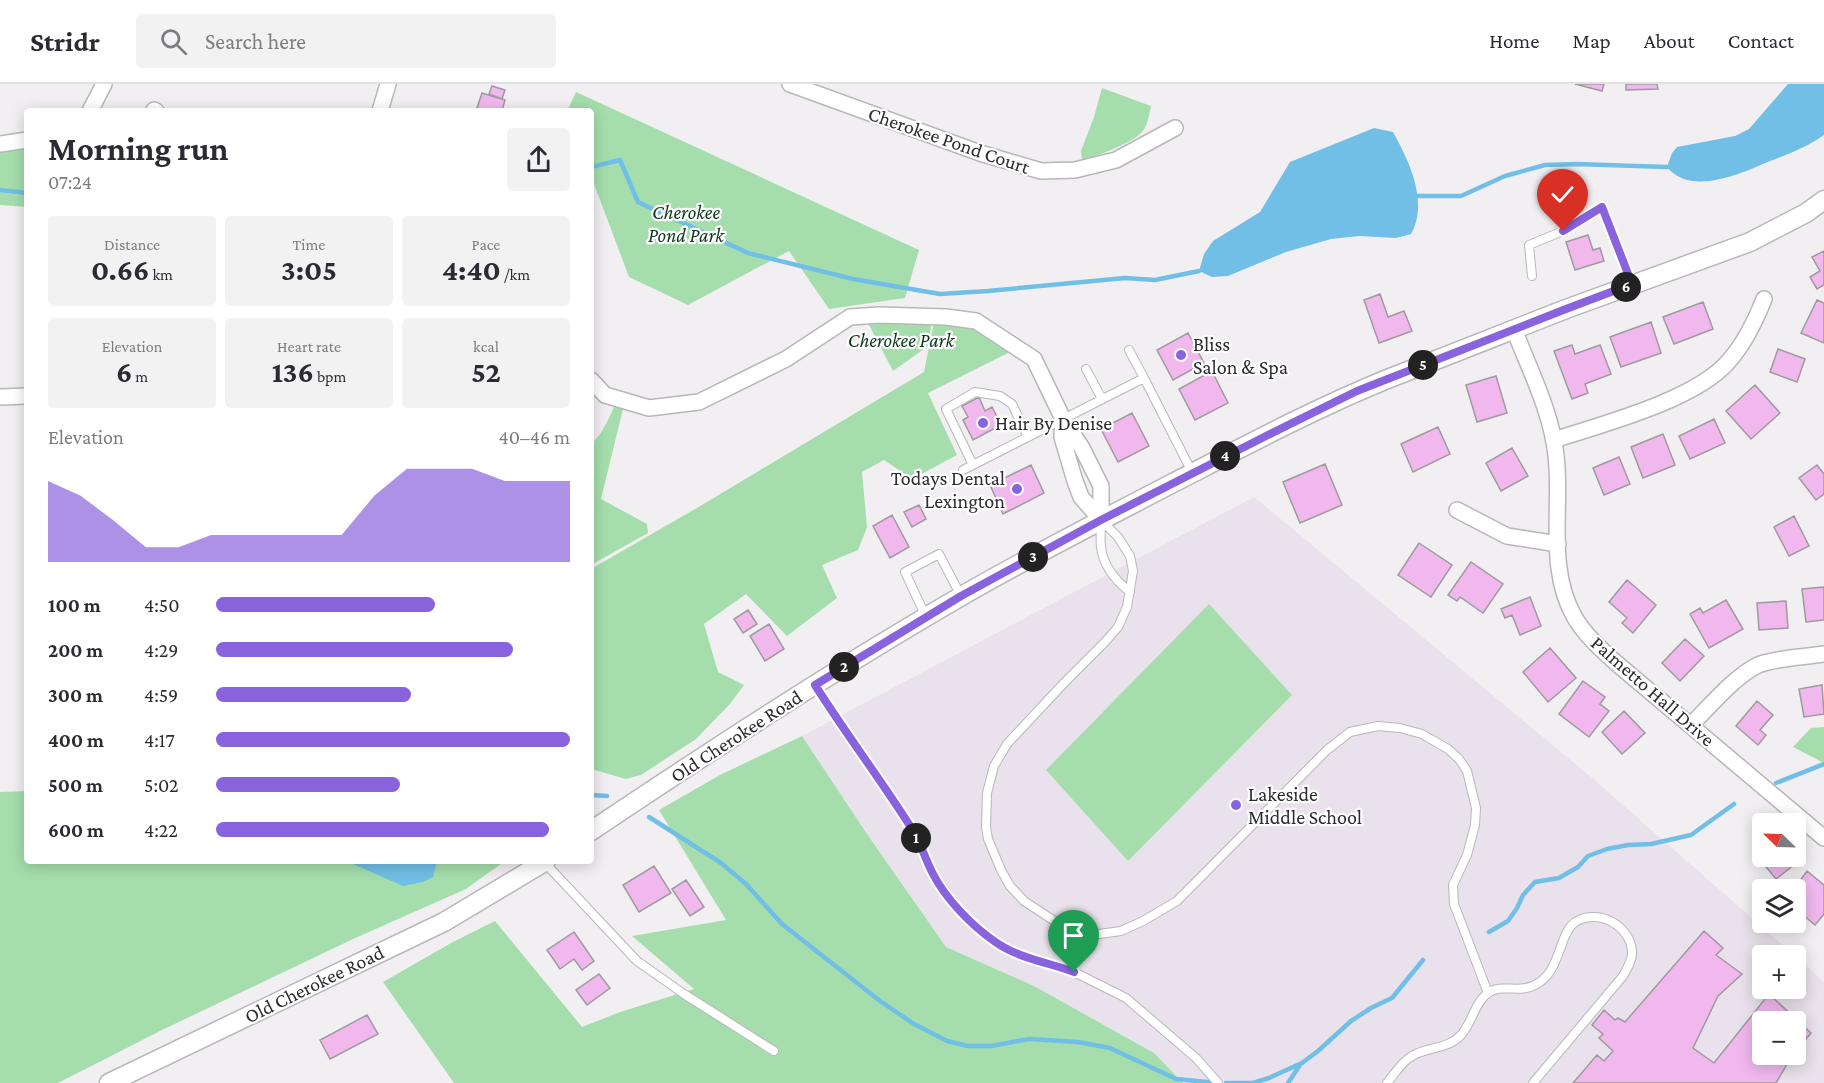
<!DOCTYPE html>
<meta charset="utf-8">
<style>
:root{--surface:#fff;--page:#f2f2f3;--text:#2b2b33;--muted:#7c7c81;--line:#e1e1e2;--accent:#8963de}
body{margin:0;font-family:"Crimson Pro",serif;background:var(--page);color:var(--text);height:100vh;display:flex;flex-direction:column;font-size:22px;white-space:nowrap}
*{box-sizing:border-box;margin:0}
p{font-size:20px;color:var(--muted)}
.icon{flex:none;width:33px;height:33px;fill:none;stroke:currentColor;stroke-width:2;stroke-linecap:round;stroke-linejoin:round}
.map{position:relative;flex:1;overflow:hidden}
.sheet{position:absolute;left:24px;top:24px;width:570px;height:756px;display:flex;flex-direction:column;background:var(--surface);border-radius:6px;box-shadow:0 3px 15px #0003}
.sheet>*{flex:none}
.needle{width:39px;rotate:293deg}
.fabs{position:absolute;left:1752px;top:729px;display:grid;gap:12px}
.fabs a{display:grid;place-items:center;width:54px;height:54px;border-radius:6px;background:var(--surface);box-shadow:0 3px 15px #0003;font-size:30px}
.pin{position:absolute;display:grid;place-items:center;width:51px;height:51px;color:#fff;margin:-62px -26px;border-radius:50% 50% 50% 0;rotate:-45deg;box-shadow:0 0 6px #0007}
.pin .icon{rotate:45deg}
.km{position:absolute;width:30px;height:30px;margin:-15px;border-radius:50%;background:#222;color:#fff;font-size:16px;line-height:30px;text-align:center}
.round{display:grid;place-items:center;flex:none;width:63px;height:63px;border-radius:6px;background:var(--page)}
.head{display:flex;align-items:center;justify-content:space-between;height:102px;padding:0 24px}
h1{font-size:33px;font-weight:700;line-height:45px}
.metrics{display:grid;grid-template-columns:repeat(3,1fr);gap:9px;height:102px;padding:6px 24px}
.metrics div{display:grid;align-content:center;border-radius:6px;background:var(--page);text-align:center}
.metrics b{font-size:30px;font-weight:700}
.metrics small{font-size:16px;font-weight:400}
.metrics p{font-size:16px}
.chart{height:168px;padding:12px 24px}
.chart p{display:flex;justify-content:space-between}
.chart svg{width:100%;height:108px;margin-top:6px;fill:var(--accent);opacity:.7}
ul{padding:0 24px;list-style:none;font-size:20px}
li{display:grid;grid-template-columns:96px 72px 1fr;align-items:center;height:45px}
li i{height:15px;border-radius:8px;background:var(--accent)}
header{display:flex;align-items:center;gap:36px;box-sizing:border-box;height:84px;padding:0 30px;background:var(--surface);border-bottom:2px solid var(--line)}
header strong{font-size:28px}
nav{display:flex;gap:33px;margin-inline-start:auto;font-size:21px}
.search{width:420px;height:54px;background:var(--page);display:flex;align-items:center;gap:15px;box-sizing:border-box;padding:0 21px;border-radius:6px;color:var(--muted);font-size:22px}
.map>svg:first-child{display:block}
.built{fill:#e9e1eb;fill-rule:evenodd}
.green{fill:#a5deac}
.water{fill:#71bfe6}
.lines{fill:none;stroke-linecap:round;stroke-linejoin:round}
.stream{stroke:#71bfe6;stroke-width:4.5}
.building{fill:#f1b8ee;stroke:#9e9a9e;stroke-width:1.5}
.service-casing{stroke:#b9b6ba;stroke-width:10}
.minor-casing{stroke:#b9b6ba;stroke-width:18}
.tertiary-casing{stroke:#b9b6ba;stroke-width:21}
.service{stroke:#fff;stroke-width:8}
.minor{stroke:#fff;stroke-width:15}
.tertiary{stroke:#fff;stroke-width:18}
.route-casing{stroke:#fff;stroke-width:12}
.route{stroke:#8963de;stroke-width:8}
.poi-dot{fill:#8963de;stroke:#fefdff;stroke-width:2}
.labels{text-anchor:middle;dominant-baseline:central;stroke-width:4.5;stroke-linejoin:round;paint-order:stroke}
.street-label{font-size:20px;fill:#2c2b2c;stroke:#fefdff}
.park-label{font-size:20px;font-style:italic;fill:#0e3a18;stroke:#fefdff}
.poi-label{font-size:20px;fill:#2c2b2c;stroke:#fefdff;text-anchor:start}
</style>
<header>
<strong>Stridr</strong>
<div class="search"><svg class="icon" aria-label="search" viewBox="0 0 24 24"><circle cx="10" cy="10" r="6"/><path d="M15 15l6 6"/></svg>Search here</div>
<nav><a>Home</a><a>Map</a><a>About</a><a>Contact</a></nav>
</header>
<div class="map">
<svg width="1824" height="999" viewBox="0 0 1824 999">
<rect width="100%" height="100%" fill="#f2eff3"/>
<path class="built" d="M1254,413L1591,693L1794,871L1762,872V904H1796V873L1824,898V999H1183L1154,969L1034,902L946,863L867,750L802,652ZM1762,938H1796V970H1762Z"/>
<path class="green" d="M1102,4L1151,22C1149,31 1148,41 1142,48C1131,60 1098,71 1082,77L1081,67L1094,33Z
M576,8L919,166L905,214L829,225L789,167L688,221L629,193L591,92V27H567Z
M0,51H27V123L0,121Z
M935,233L976,237L1018,264L928,309L957,371L912,395L884,376L862,388L867,443L858,466L822,481L837,514L787,552L746,510L704,540L718,588L744,601L730,620L696,655L641,691L626,695L591,685V485L702,421L924,288Z
M932,236L928,262L893,287L868,239Z
M614,323L623,325L601,415L647,440L648,449L591,481V360C602,351 608,336 614,323Z
M1209,520L1292,611L1128,777L1046,686Z
M1824,643V679L1793,663L1811,644Z
M802,652L867,750L946,863L1034,902L1154,969L1183,999H454L383,898L451,859L495,837L582,943L620,928L694,905L632,852L726,836L659,726L720,691Z
M27,707V777H505L466,805L353,855L160,947L58,999H0V708Z"/>
<path class="water" d="M1788,0H1824V51C1807,63 1789,70 1770,77C1742,89 1691,113 1667,83L1672,69L1677,63L1735,52L1749,45Z
M1374,44L1393,48C1409,77 1429,118 1411,150L1396,154L1359,152L1331,155L1286,168L1228,192L1212,193L1199,187L1204,170L1213,157L1260,128L1290,78Z
M346,777H437L433,793L423,798L403,802Z"/>
<g class="lines">
<path class="stream" d="M591,83L620,76L638,118L748,169L853,195L940,210L988,207L1125,194L1155,196L1199,187
M0,106L27,109
M1418,112H1461L1505,92L1545,81L1576,80L1667,83
M1776,699L1824,680
M591,711L607,712
M649,733L721,779L746,800L782,840L880,917L914,940L947,957L968,962H991L1029,955L1078,958L1110,964L1176,995L1217,999
M1489,848L1508,837L1517,824L1523,811L1535,798L1559,794L1578,783L1588,772L1607,765L1628,761L1651,760L1691,751L1734,720
M1226,999H1253L1269,994L1302,979L1318,967L1351,937L1371,924L1392,914L1423,876
M1288,999L1300,981"/>
</g>
<path class="building" d="M1575,0H1604L1602,7Z
M1626,0H1657L1658,5L1626,6Z
M492,2L505,6L502,15L489,10Z
M482,9L505,16L502,27H476Z
M1588,151L1593,166L1600,164L1604,177L1575,186L1566,158Z
M1824,167V201L1817,205L1810,193L1820,187L1812,173Z
M1380,210L1388,233L1404,227L1412,247L1379,259L1364,216Z
M1817,216L1824,219V259L1801,249Z
M1703,218L1713,245L1674,260L1663,233Z
M1651,238L1661,269L1621,283L1610,253Z
M1188,249L1204,279L1173,296L1157,266Z
M1572,261L1575,270L1600,261L1611,290L1585,300L1588,309L1572,315L1554,267Z
M1778,265L1805,275L1797,298L1770,288Z
M1212,287L1228,319L1195,336L1179,305Z
M1496,292L1507,329L1477,338L1466,301Z
M1755,301L1780,329L1751,355L1726,327Z
M979,313L985,327L992,323L1001,341L973,356L963,336L968,333L962,322Z
M1132,329L1149,362L1118,378L1101,345Z
M1714,335L1725,359L1690,375L1679,352Z
M1438,343L1450,370L1413,388L1401,360Z
M1663,350L1675,381L1643,394L1631,363Z
M1512,364L1528,392L1501,407L1486,379Z
M1619,373L1630,400L1604,411L1593,384Z
M1325,380L1342,421L1300,439L1283,398Z
M1031,381L1044,409L1003,430L990,401Z
M1817,381L1824,390V410L1816,416L1799,394Z
M919,421L926,435L912,443L904,428Z
M892,431L909,463L890,474L873,442Z
M1794,432L1809,462L1789,472L1774,443Z
M1419,459L1452,481L1431,513L1398,491Z
M1471,478L1503,500L1483,529L1460,513L1457,517L1448,511Z
M1627,496L1656,521L1633,549L1622,539L1627,534L1609,518Z
M1824,503V536L1806,538L1802,505Z
M1530,513L1541,542L1520,551L1512,531L1505,534L1501,525Z
M1726,516L1743,545L1709,564L1690,530L1700,524L1703,529Z
M1786,517L1788,544L1759,546L1757,519Z
M748,526L757,540L743,549L734,535Z
M769,540L784,565L765,577L750,552Z
M1685,555L1704,572L1680,597L1662,579Z
M1550,564L1576,594L1548,618L1523,588Z
M1583,597L1605,613L1600,620L1609,627L1589,653L1559,630Z
M1822,601L1824,630L1804,633L1799,605Z
M1757,617L1773,631L1760,646L1766,651L1758,661L1736,642Z
M1624,627L1645,649L1622,670L1602,648Z
M1762,767V772H1789L1795,780L1776,795L1757,772Z
M654,782L671,809L639,828L623,801Z
M1807,787L1824,801V830L1815,841L1796,825V806H1793Z
M686,796L704,823L690,832L672,805Z
M1704,847L1723,864L1716,871L1742,890L1718,912L1693,964L1714,979L1769,910L1811,949L1796,967V938H1762V970H1793L1776,999H1573L1597,971L1604,977L1613,967L1599,954L1603,950L1592,941L1604,926L1615,936L1618,934L1625,938Z
M574,848L594,877L582,886L574,875L560,885L547,866Z
M599,890L610,904L587,921L576,906Z
M367,931L378,950L330,975L320,956Z"/>
<g class="lines">
<defs>
<path id="service" d="M1532,192L1529,161L1563,147L1602,123L1632,200
M1129,266L1144,294
M1086,285L1102,315
M973,381L946,325L975,308L1000,312L1012,320L1028,353
M963,386L1144,294L1192,388
M1102,437L1118,453L1130,472L1133,487L1127,523L1118,543L1105,558L1064,599L1007,660L994,682L987,709L986,743L988,755L1001,786L1010,802L1024,817L1053,836L1080,846L1099,850L1121,847L1143,837L1177,817L1327,666L1350,648L1378,642L1400,644L1422,650L1448,665L1459,675L1467,687L1476,724L1475,741L1467,771L1453,801L1454,820L1488,909
M1101,438C1101,446 1100,455 1101,463C1103,481 1116,497 1130,508
M926,533L905,488L939,470L961,512
M815,601L913,746L934,791L954,820L973,841L995,858L1020,871L1048,879L1074,888L1126,914L1196,974L1218,999
M545,779L637,877L684,910L774,967
M1387,999C1394,991 1402,977 1412,972C1428,962 1447,966 1461,951C1472,939 1475,918 1488,909C1503,898 1520,912 1540,898C1562,882 1559,847 1577,837C1600,825 1630,842 1632,867C1633,875 1627,885 1623,892L1533,999"/>
<path id="minor" d="M790,0L980,69L1041,87L1075,86L1116,76L1175,44
M154,26L156,27
M90,27L104,0
M380,27L388,0
M0,60L27,56
M1514,245C1528,282 1547,319 1554,358C1565,416 1544,481 1575,534C1585,551 1601,565 1615,578L1824,754
M591,296L605,311L649,324L699,318L786,275L850,233L879,231L946,233L976,237L1034,275L1063,335L1082,364L1101,402V436
M0,313L27,312
M1063,335L1062,353L1075,397L1081,413L1101,436
M1554,356C1603,340 1695,316 1728,278C1745,259 1755,238 1764,215
M1457,426L1507,452L1558,460
M1691,641C1710,622 1734,593 1758,581C1774,574 1806,573 1824,570"/>
<path id="tertiary" d="M591,747C712,666 834,586 960,513C1029,473 1100,437 1171,400C1241,364 1312,326 1385,296L1566,225L1750,158L1806,129L1824,116
M109,999L444,838L546,777"/>
</defs>
<use href="#service" class="service-casing"/>
<use href="#minor" class="minor-casing"/>
<use href="#tertiary" class="tertiary-casing"/>
<use href="#service" class="service"/>
<use href="#minor" class="minor"/>
<use href="#tertiary" class="tertiary"/>
</g>
<g class="lines">
<defs>
<path id="route" d="M1074,888C1047,878 1017,874 994,857C971,841 946,815 933,790C925,775 921,759 912,745C881,696 846,650 815,601L961,512L1101,436L1266,352L1357,307L1566,225L1632,200L1602,123L1563,147"/>
</defs>
<use href="#route" class="route-casing"/>
<use href="#route" class="route"/>
</g>
<g class="poi-dot">
<circle cx="1181" cy="271" r="6"/>
<circle cx="983" cy="339" r="6"/>
<circle cx="1017" cy="405" r="6"/>
<circle cx="1236" cy="721" r="6"/>
</g>
<g class="labels">
<g class="street-label">
<text transform="translate(949 56) rotate(19)">Cherokee Pond Court</text>
<text transform="translate(1653 607) rotate(41)">Palmetto Hall Drive</text>
<text transform="translate(736 652) rotate(-33)">Old Cherokee Road</text>
<text transform="translate(314 900) rotate(-26)">Old Cherokee Road</text>
</g>
<g class="park-label">
<text x="686" y="128">Cherokee<tspan x="686" dy="23">Pond Park</tspan></text>
<text x="901" y="256">Cherokee Park</text>
</g>
<g class="poi-label">
<text x="1193" y="260">Bliss<tspan x="1193" dy="23">Salon &amp; Spa</tspan></text>
<text x="995" y="339">Hair By Denise</text>
<text x="1005" y="394" text-anchor="end">Todays Dental<tspan x="1005" dy="23">Lexington</tspan></text>
<text x="1248" y="710">Lakeside<tspan x="1248" dy="23">Middle School</tspan></text>
</g>
</g>
</svg>
<div class="fabs">
<a><svg class="needle" viewBox="-14 -14 28 28"><path d="M0-13l5 13h-10z" fill="#e53935"/><path d="M0 13l5-13h-10z" fill="#7c7c81"/></svg></a>
<a><svg class="icon" aria-label="layers" viewBox="0 0 24 24"><path d="M12 4l9 5-9 5-9-5zM3 14l9 5 9-5"/></svg></a>
<a>+</a>
<a>−</a>
</div>
<div class="pin" style="left:1074px;top:888px;background:#1e9e55"><svg class="icon" aria-label="arrive" viewBox="0 0 24 24"><path d="M6 21V4h12l-3 4 3 4H6"/></svg></div>
<div class="pin" style="left:1563px;top:147px;background:#d93025"><svg class="icon" aria-label="check" viewBox="0 0 24 24"><path d="M5 12l5 5 9-10"/></svg></div>
<b class="km" style="left:916px;top:754px">1</b>
<b class="km" style="left:844px;top:583px">2</b>
<b class="km" style="left:1033px;top:473px">3</b>
<b class="km" style="left:1225px;top:372px">4</b>
<b class="km" style="left:1423px;top:281px">5</b>
<b class="km" style="left:1626px;top:203px">6</b>
<section class="sheet">
<div class="head"><div><h1>Morning run</h1><p>07:24</p></div><a class="round"><svg class="icon" aria-label="share" viewBox="0 0 24 24"><path d="M12 15V3M7 8l5-5 5 5M5 13v7h14v-7"/></svg></a></div>
<div class="metrics">
<div><p>Distance</p><b>0.66<small> km</small></b></div>
<div><p>Time</p><b>3:05</b></div>
<div><p>Pace</p><b>4:40<small> /km</small></b></div>
</div>
<div class="metrics">
<div><p>Elevation</p><b>6<small> m</small></b></div>
<div><p>Heart rate</p><b>136<small> bpm</small></b></div>
<div><p>kcal</p><b>52</b></div>
</div>
<div class="chart"><p><span>Elevation</span>40–46 m</p>
<svg viewBox="0 0 160 44" preserveAspectRatio="none"><path d="M0 44V11L10 17L20 27L30 38L40 38L50 33L60 33L70 33L80 33L90 33L100 17L110 6L120 6L130 6L140 11L150 11L160 11V44z"/></svg>
</div>
<ul>
<li><b>100 m</b>4:50<i style="width:62%"></i></li>
<li><b>200 m</b>4:29<i style="width:84%"></i></li>
<li><b>300 m</b>4:59<i style="width:55%"></i></li>
<li><b>400 m</b>4:17<i style="width:100%"></i></li>
<li><b>500 m</b>5:02<i style="width:52%"></i></li>
<li><b>600 m</b>4:22<i style="width:94%"></i></li>
</ul>
</section>
</div>
